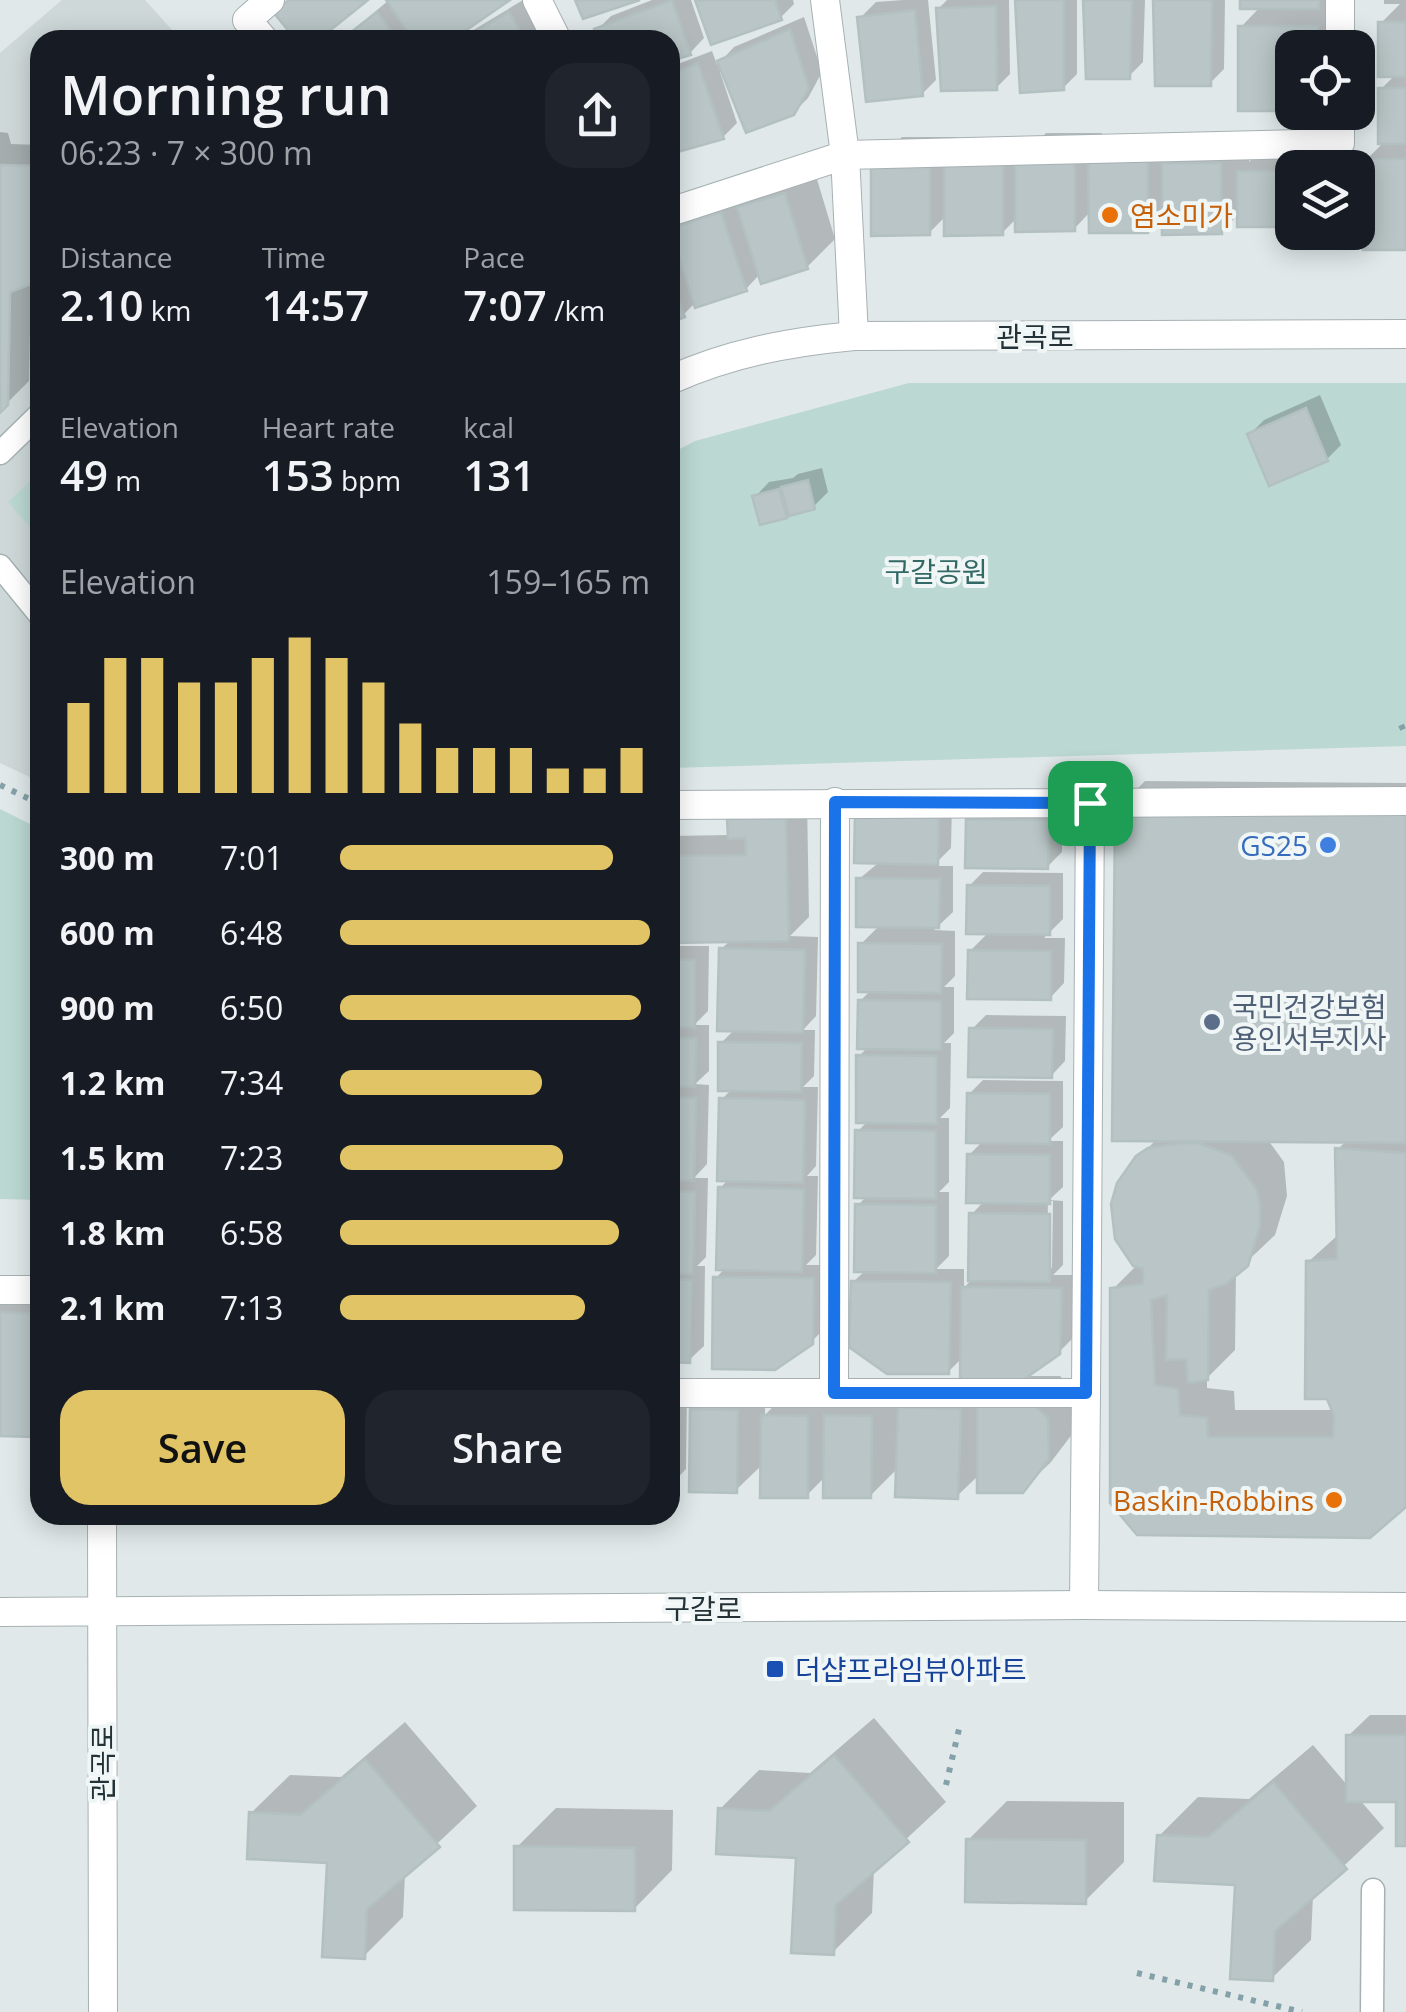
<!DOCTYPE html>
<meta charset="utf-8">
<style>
:root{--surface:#171b24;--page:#20242c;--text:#f1f3f6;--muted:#9ea1a6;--accent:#e1c466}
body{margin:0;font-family:"Open Sans","Noto Sans KR",sans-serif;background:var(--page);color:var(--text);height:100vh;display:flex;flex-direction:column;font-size:38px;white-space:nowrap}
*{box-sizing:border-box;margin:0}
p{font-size:32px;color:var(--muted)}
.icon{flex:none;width:55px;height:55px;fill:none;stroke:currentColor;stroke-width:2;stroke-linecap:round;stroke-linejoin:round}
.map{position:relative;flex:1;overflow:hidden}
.sheet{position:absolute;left:30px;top:30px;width:650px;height:1495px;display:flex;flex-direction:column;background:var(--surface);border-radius:30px;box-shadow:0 5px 25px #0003}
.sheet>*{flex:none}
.fabs{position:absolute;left:1275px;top:30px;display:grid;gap:20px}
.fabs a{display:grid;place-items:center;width:100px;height:100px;border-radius:20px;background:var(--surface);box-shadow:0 5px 25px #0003;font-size:50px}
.pin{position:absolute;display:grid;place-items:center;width:85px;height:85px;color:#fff;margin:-42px;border-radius:20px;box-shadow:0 5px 15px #0006}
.round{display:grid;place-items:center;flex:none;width:105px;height:105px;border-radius:30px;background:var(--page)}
.overview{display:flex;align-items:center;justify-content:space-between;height:170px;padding:0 30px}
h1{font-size:55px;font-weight:600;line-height:75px}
.stats{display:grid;grid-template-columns:repeat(3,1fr);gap:15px;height:170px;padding:10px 30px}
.stats div{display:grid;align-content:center}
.stats b{font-size:42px;font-weight:600}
.stats small{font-size:28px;font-weight:400}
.stats p{font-size:28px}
.chart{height:280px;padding:20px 30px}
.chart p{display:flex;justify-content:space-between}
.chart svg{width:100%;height:180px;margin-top:10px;stroke:var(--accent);stroke-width:6}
.button{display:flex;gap:20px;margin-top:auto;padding:20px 30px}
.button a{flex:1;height:115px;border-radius:30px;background:var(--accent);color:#111;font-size:40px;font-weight:600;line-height:115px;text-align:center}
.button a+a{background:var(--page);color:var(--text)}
ul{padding:0 30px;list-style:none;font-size:32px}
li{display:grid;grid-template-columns:160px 120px 1fr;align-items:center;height:75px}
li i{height:25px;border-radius:12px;background:var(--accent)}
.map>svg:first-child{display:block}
.built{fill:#ced8d9}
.green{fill:#bbd8d2}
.shadow{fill:#0003;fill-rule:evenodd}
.building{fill:#b9c5c6;stroke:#b3c0c2;stroke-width:2.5}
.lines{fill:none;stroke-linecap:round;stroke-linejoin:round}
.service-casing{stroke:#a7b1b4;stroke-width:25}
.minor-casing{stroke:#a7b1b4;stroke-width:30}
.tertiary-casing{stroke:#a7b1b4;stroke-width:30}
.path{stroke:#84a1a9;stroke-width:6;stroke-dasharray:5 8;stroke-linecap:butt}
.service{stroke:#fff;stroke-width:22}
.minor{stroke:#fff;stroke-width:28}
.tertiary{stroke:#fff;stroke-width:28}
.route-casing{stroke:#fff;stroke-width:20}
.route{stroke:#1a73e8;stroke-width:12}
.food-dot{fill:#e8710a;stroke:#f0f6f6;stroke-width:4}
.shop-dot{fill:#3f7fe0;stroke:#f0f6f6;stroke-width:4}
.service-dot{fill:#5c6f8a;stroke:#f0f6f6;stroke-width:4}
.transit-dot{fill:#1a4fb4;stroke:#f0f6f6;stroke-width:4}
.labels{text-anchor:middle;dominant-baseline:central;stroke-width:8;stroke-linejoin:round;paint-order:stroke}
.food-label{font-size:28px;fill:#c56008;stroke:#f0f6f6;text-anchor:start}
.street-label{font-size:28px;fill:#233237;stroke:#f0f6f6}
.park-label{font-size:28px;fill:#326964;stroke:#f0f6f6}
.shop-label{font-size:28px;fill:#366cbe;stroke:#f0f6f6;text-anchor:end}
.service-label{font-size:28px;fill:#4e5e75;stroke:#f0f6f6;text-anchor:start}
.transit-label{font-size:28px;fill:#164399;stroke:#f0f6f6;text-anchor:start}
</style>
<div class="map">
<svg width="1406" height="2012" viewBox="0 0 1406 2012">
<rect width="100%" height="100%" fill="#e0e8e9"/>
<path class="built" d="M62,0H145L181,40H40V782L0,763V53Z"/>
<path class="green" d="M909,383H1406V746L670,768V454L695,441Z
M40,472V538L8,502Z
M0,809L40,829V1200L0,1199Z"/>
<path class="shadow" d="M389,0H505L447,40H341Z
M523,0L548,40H457Z
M652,0H691L704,38L690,53L670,59V40H601L597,30L611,16Z
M698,0H793L794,4L780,18Z
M903,0H928L936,80L922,94L860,18L876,2Z
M947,0H1009L1010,74L996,88L938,9Z
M1017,0H1077V74L1063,88Z
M1085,0H1145L1143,62L1129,76Z
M1155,0H1225L1224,69L1210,83Z
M1242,0H1345V48H1292V108H1241V27L1261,6Z
M1384,0H1406V247L1366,160L1385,141L1381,89L1395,75L1381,23L1400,4H1384Z
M804,17L822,72L808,98L793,113L724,71L720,72L737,123L723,137L670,151V67L712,51L717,65L734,47Z
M0,132L8,133L11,144L40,145V273L31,281L29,381L0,410Z
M1046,133H1102V152L1248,136L1249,162L1267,144H1343V168H1292V224H1239V214L1221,232L1165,213L1147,230L1091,211L1074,229L1018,217L1002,233L946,216L929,233L873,165L902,137H958V154L974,137H1030V149Z
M813,166L835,239L807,267L760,274L746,289L696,302L683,315L670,320V212Z
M1320,395L1341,445L1327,459L1250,434L1264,420Z
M822,468L828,492L814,506L785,515L755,497L769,482L793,478L798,474Z
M1145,781L1406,783V1504L1138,1532L1113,1289L1136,1266L1138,1158L1156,1140L1117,809ZM1268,1140H1347L1338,1149L1339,1234L1308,1262L1334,1410H1235L1234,1391L1207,1388V1378L1235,1350L1236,1272L1275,1235L1287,1196L1284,1162Z
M807,798L809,917L790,936L818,937L816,1016L803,1030H815L814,1076L803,1087H818L816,1166L807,1176H818L816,1255L806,1265H827L826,1327L811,1342L716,1278L726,1267L720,1188L729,1179L721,1100L732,1089L721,1043L735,1029L721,949L731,940L670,941V836L730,835V820L751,799Z
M952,802L951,848L933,866H953V912L934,930L955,931V976L944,987H954V1033L944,1043H951L950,1108L940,1118H949V1182L939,1192H949V1256L936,1269H964V1288L971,1280L972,1214L985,1200L969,1155L984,1140L969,1094L983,1080L1063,1081V1127L1048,1141H1063V1187L1049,1200L1063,1201V1265L1053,1275H1075L1074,1337L1059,1352L1024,1376H1060L1075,1390L1076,1429L1051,1462L1022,1490L979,1475L957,1496L898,1468L870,1496L826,1476L806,1496L763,1464L736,1490L692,1410L720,1382L765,1383V1415L791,1388L835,1389V1408L855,1388L899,1389L898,1410L928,1380L962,1381V1358L948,1372L853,1282L866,1270L858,1205L868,1195L858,1131L868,1121L859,1056L869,1046L860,1001L871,990L861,944L880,925L859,879ZM1048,1201H1053L1052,1268H1047Z
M983,806L1062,807V852L1047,867L968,820Z
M983,872L1063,873V919L1044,938H1065L1064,983L1050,998L970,951L989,932L969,886Z
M670,946H709L708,1011L694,1025H709V1071L695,1084L709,1085L707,1164L694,1178H708L706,1257L697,1266H705L704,1346L689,1360H670Z
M986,1015L1066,1016L1065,1061L1051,1076L972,1029Z
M0,1284L40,1286V1426L32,1434L0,1433Z
M670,1390H687L686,1469L670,1486Z
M1370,1715H1406V1844L1398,1800H1360L1384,1828L1313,1895L1311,1940L1272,1978L1237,1882L1159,1836L1198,1797L1249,1799L1313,1745L1348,1786V1736Z
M874,1718L946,1802L874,1869L872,1913L833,1952L799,1856L720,1809L759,1770L810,1773Z
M405,1722L477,1806L405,1874L403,1917L364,1956L330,1860L251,1813L290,1775L341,1777Z
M1007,1801L1124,1802V1862L1085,1901L968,1840Z
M556,1808L673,1810L672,1870L634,1909L517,1847Z"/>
<path class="building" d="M289,0H368L318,40H296L273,12Z
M386,0H510L452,40H413Z
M575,0H640L583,19Z
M672,0L691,55L670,61V40H598L594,29Z
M695,0H775L782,20L711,45Z
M1015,0H1064V90L1020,93Z
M1083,0H1132L1130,79H1086Z
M1153,0H1212L1211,86H1155Z
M1240,0H1319V9H1240Z
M996,6L997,90L941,91L936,8Z
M915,10L923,96L866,102L857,17Z
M377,12L398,40H341Z
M509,12L526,40H462Z
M1378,22H1406V77H1378Z
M1238,26H1318V48H1292V111H1238Z
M790,29L809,88L794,115L746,133L717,61Z
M698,63L724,139L670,154V74Z
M1378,88H1406V144H1378Z
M1363,159H1406V250H1363Z
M1015,160H1075V231L1015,232Z
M1148,161V233H1089L1088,162Z
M1162,163H1221L1222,234L1162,235Z
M871,164H930V235L871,236Z
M944,164H1003V235L944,236Z
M0,165L40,166V275L34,283L10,292L8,405L0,413Z
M1237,171H1292V227H1237Z
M785,193L808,269L761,284L737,207Z
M721,212L747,291L695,308L670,229Z
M670,277L685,317L670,323Z
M1306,408L1328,461L1269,486L1247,434Z
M808,480L815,509L789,516L781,487Z
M779,489L787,518L760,525L752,496Z
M1115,808L1406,810V1143L1112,1141Z
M855,814L939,815L938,865L854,863Z
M786,818L789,941L670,943V856L746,855L745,838L728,839L727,819Z
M966,819L1049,820L1048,869L965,868Z
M856,878L940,879L939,928L856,927Z
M967,885L1050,886V935L966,934Z
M858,943L942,944L941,993L858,992Z
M719,948L805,950L803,1033L717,1031Z
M968,950L1051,951V1000L967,999Z
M670,959L695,960V1028L670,1027Z
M858,1000L941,1001V1050L857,1049Z
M969,1028L1053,1029L1052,1078L968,1077Z
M670,1038H696L695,1087H670Z
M718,1042L802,1043L801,1092L718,1091Z
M856,1055L937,1056V1124L856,1123Z
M967,1093L1050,1094V1144L966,1143Z
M670,1097L696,1098L694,1181L670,1180Z
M719,1098L805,1100L803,1183L717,1181Z
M855,1130L936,1131V1199L854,1198Z
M1181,1143H1198L1231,1155L1257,1190L1260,1205V1226L1248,1266L1226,1284L1209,1290L1208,1380L1188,1383L1186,1359L1166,1360L1167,1295L1151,1300L1155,1385L1178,1389L1180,1415L1207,1418L1208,1437H1333L1334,1416L1327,1399H1305L1306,1261L1337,1259L1335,1148L1406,1153V1507L1370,1538L1137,1535L1110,1503V1288L1143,1284V1269L1133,1266L1115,1239L1111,1204L1117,1183L1136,1156L1148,1148Z
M967,1154L1050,1155V1204L966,1203Z
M718,1187L804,1189L802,1272L716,1270Z
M670,1191L695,1192L693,1274H670Z
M855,1204L936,1205V1273L854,1272Z
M969,1213L1050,1214V1282L968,1281Z
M713,1277L814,1278L813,1344L775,1370L712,1369Z
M670,1279L692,1280L690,1363L670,1362Z
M851,1281L951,1282L949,1374H887L849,1347Z
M961,1287L1062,1288L1060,1354L1023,1380L960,1379Z
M0,1312L37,1314L33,1437L0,1436Z
M977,1403H1032L1048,1418L1049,1459L1023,1493H977Z
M898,1407L961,1409L958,1499L895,1497Z
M690,1409L738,1410L737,1493L689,1492Z
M761,1415L808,1416V1498H760Z
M824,1415L872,1416L871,1498H823Z
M1346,1735H1406V1846H1396V1802H1346Z
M834,1755L909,1842L836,1905L834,1955L791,1953L796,1858L716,1854L718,1808L769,1811Z
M365,1759L440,1847L367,1909L365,1959L322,1957L327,1863L247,1859L249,1812L300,1815Z
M1273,1782L1347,1869L1275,1931L1273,1981L1230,1979L1235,1885L1154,1881L1157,1835L1208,1837Z
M966,1839L1086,1840V1904L965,1902Z
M514,1846L635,1848V1911L514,1910Z"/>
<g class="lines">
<defs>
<path id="service" d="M0,453L40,414
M0,566L40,615
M1372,2012L1373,1890"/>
<path id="minor" d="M537,0L557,40
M825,0L845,155L854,336
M1340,0V48
M264,40L247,20L270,0
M670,212L845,155L1340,143V112
M1090,803L1406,801
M670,805L1090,803L1086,1393H670
M0,1290H40
M834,1393L835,802
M1084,1605L1086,1393"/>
<path id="tertiary" d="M670,380C730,353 789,342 854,336L1406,334
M102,1515L103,2012
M0,1612L1084,1605L1406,1607"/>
</defs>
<use href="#service" class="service-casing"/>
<use href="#minor" class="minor-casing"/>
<use href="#tertiary" class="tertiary-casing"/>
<path class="path" d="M1401,725L1406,736
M0,785L40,804
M946,1785L959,1729
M1137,1973L1302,2012"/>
<use href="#service" class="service"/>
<use href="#minor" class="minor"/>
<use href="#tertiary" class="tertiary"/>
</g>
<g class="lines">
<defs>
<path id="route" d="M835,802L1090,803L1086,1393H834Z"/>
</defs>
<use href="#route" class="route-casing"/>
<use href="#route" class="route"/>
</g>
<g class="food-dot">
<circle cx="1110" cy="215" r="10"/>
<circle cx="1334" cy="1500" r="10"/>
</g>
<circle class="shop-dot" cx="1328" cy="845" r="10"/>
<circle class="service-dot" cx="1212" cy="1022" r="10"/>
<rect class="transit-dot" x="765" y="1659" width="20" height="20" rx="5"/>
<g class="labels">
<g class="food-label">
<text x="1130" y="215">염소미가</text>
<text x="1314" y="1500" text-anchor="end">Baskin-Robbins</text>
</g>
<g class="street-label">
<text x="1035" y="336">관곡로</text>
<text x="703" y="1608">구갈로</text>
<text transform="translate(102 1763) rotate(-90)">관곡로</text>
</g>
<g class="park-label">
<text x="936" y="571">구갈공원</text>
</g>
<g class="shop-label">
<text x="1308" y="845">GS25</text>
</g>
<g class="service-label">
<text x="1232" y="1006">국민건강보험<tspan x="1232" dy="32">용인서부지사</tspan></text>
</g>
<g class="transit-label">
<text x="795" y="1669">더샵프라임뷰아파트</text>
</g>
</g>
</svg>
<div class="fabs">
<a><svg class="icon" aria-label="locate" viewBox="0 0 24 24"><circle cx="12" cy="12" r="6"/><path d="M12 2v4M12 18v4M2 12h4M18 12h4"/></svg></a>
<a><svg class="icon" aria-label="layers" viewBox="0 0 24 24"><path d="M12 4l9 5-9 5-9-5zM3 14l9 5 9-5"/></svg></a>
</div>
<div class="pin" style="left:1090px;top:803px;background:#1e9e55"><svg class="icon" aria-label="arrive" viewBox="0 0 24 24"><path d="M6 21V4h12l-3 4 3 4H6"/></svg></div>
<section class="sheet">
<div class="overview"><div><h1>Morning run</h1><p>06:23 · 7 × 300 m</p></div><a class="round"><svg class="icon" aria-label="share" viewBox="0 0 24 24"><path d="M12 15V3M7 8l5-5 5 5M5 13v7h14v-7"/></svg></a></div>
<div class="stats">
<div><p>Distance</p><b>2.10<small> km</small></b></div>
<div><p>Time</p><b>14:57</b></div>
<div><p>Pace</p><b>7:07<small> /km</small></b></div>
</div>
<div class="stats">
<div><p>Elevation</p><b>49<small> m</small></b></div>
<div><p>Heart rate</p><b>153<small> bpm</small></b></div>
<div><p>kcal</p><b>131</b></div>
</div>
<div class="chart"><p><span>Elevation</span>159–165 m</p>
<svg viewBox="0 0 160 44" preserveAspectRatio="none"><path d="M5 44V22M15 44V11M25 44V11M35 44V17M45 44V17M55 44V11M65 44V6M75 44V11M85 44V17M95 44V27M105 44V33M115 44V33M125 44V33M135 44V38M145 44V38M155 44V33"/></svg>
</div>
<ul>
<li><b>300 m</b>7:01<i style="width:88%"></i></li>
<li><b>600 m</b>6:48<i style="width:100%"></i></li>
<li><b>900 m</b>6:50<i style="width:97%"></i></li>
<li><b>1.2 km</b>7:34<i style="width:65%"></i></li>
<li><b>1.5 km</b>7:23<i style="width:72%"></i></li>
<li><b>1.8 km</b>6:58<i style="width:90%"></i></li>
<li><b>2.1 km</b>7:13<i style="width:79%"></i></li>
</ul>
<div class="button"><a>Save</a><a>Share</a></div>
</section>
</div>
